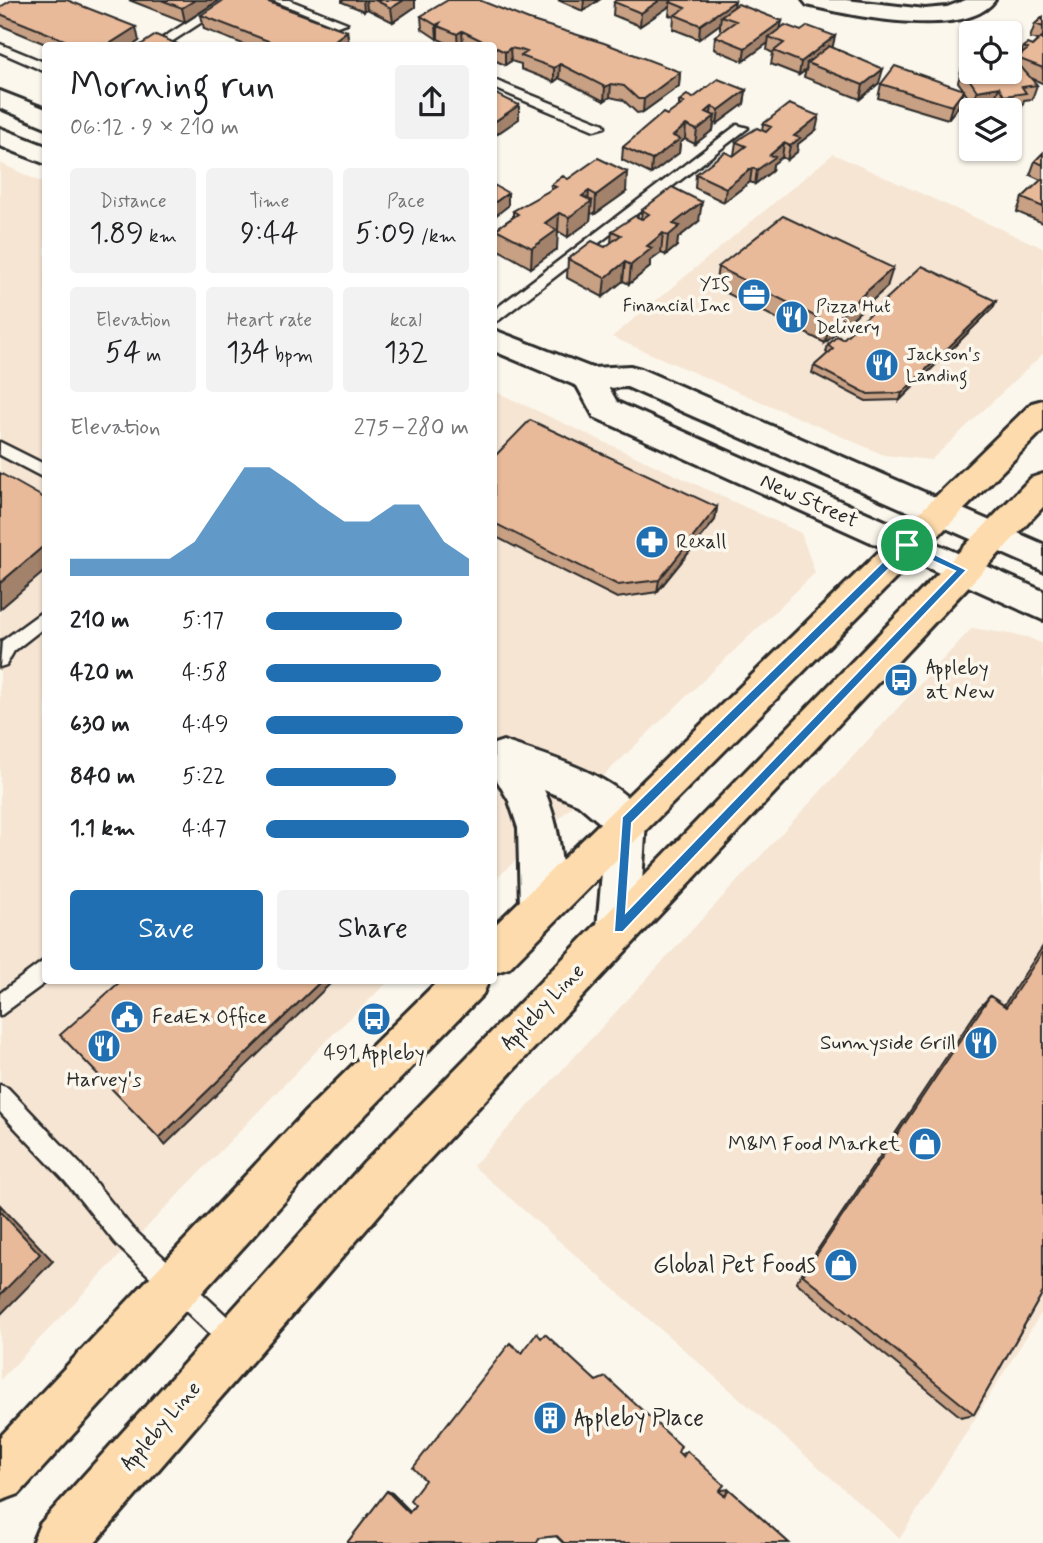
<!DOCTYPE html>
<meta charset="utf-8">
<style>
:root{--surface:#fff;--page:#f2f2f2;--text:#202124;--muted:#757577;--accent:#1f6fb2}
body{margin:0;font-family:Mynerve,sans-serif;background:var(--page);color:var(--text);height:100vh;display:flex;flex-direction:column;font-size:26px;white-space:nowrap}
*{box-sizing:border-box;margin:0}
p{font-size:23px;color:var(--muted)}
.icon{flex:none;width:38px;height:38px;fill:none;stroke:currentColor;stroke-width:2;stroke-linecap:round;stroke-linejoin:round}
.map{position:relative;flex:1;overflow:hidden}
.sheet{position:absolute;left:42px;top:42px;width:455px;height:942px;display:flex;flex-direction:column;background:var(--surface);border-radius:7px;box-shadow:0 2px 5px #0004}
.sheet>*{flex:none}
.buttons{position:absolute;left:959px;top:21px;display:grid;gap:14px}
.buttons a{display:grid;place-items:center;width:63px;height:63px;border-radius:7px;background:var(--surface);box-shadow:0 2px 5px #0004;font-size:35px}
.pin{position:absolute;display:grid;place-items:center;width:60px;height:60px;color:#fff;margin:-30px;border:4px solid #fff;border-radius:50%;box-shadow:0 2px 7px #0007}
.round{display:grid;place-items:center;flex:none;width:74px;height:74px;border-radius:7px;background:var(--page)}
.summary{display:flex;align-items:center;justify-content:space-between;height:119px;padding:0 28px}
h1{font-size:38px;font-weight:600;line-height:52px}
.figures{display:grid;grid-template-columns:repeat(3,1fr);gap:10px;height:119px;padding:7px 28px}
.figures div{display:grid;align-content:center;border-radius:7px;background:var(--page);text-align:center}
.figures b{font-size:30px;font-weight:600}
.figures small{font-size:19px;font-weight:400}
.figures p{font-size:19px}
.chart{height:196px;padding:14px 28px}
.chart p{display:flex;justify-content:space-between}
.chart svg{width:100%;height:126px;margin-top:7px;fill:var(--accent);opacity:.7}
.action{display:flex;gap:14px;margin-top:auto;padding:14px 28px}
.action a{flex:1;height:80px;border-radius:7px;background:var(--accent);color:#fff;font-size:28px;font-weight:600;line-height:80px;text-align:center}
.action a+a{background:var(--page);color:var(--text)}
ul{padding:0 28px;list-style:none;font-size:23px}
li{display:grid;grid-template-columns:112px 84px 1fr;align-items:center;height:52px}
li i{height:18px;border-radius:9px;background:var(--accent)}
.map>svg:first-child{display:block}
.built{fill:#f6e5d3}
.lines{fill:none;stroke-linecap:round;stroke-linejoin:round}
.service-casing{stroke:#2b2b2b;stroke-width:5}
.minor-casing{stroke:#2b2b2b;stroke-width:6}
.secondary-casing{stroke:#2b2b2b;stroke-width:6}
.primary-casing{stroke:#2b2b2b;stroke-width:6}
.service{fill:#fbf7ec;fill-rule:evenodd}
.minor{fill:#fbf7ec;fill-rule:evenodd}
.secondary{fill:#fbf7ec;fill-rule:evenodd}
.primary{fill:#fddbac;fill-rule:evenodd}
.wall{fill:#c8a084;stroke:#2b2b2b;stroke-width:2}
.shaded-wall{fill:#a3826c;stroke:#2b2b2b;stroke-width:2}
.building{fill:#e9ba9a;stroke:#2b2b2b;stroke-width:2}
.route{fill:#1f6fb2;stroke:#fff;stroke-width:2;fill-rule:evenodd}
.labels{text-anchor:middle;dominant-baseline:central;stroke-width:7;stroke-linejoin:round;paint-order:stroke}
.far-poi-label{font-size:18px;fill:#2b2b2b;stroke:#fbf7ec;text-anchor:start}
.street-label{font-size:21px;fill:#2b2b2b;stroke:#fbf7ec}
.poi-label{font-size:21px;fill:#2b2b2b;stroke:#fbf7ec;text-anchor:start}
.near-poi-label{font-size:24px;fill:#2b2b2b;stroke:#fbf7ec;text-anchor:end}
</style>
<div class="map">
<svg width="1043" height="1543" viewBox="0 0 1043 1543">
<rect width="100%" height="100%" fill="#fbf7ec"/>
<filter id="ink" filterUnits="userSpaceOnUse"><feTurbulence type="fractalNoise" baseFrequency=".0143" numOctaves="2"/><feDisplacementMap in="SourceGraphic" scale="14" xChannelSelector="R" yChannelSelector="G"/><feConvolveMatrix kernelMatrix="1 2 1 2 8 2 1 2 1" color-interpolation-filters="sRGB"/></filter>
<g filter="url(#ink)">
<path class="built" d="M833,154L1043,248V354L931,460L884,455L612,337Z
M0,163L45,184L46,980H390L325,1042L0,1380Z
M494,391L801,533L815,573L494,881Z
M972,628L1027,637L1043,644V1310L900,1538L473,1166Z"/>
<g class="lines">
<defs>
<path id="service" d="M222,0H236L165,46H150Z
M272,0H289L347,23L337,26Z
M0,44L46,63V72L0,52Z
M494,80L604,124L605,127L594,130L494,88Z
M737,125L748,128L499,320L494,322V310Z
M0,442L46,465V479L0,455Z
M46,609V626L14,651L6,665L0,667L2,641Z
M46,959V980H49L0,1016V993Z
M0,1085L8,1088L81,1165L132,1228L244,1332L247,1341L244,1350L235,1353L226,1350L116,1244L65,1181L0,1112Z"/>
<path id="minor" d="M803,0H846L925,9L947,7L966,0H995C966,41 848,15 807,5Z"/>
<path id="secondary" d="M0,91L46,109V127L0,108Z
M0,128L46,146V164L0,146Z
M494,330L592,368L630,366L641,369L1043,544V571L627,387L609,388L617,402L1043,591V620L594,417L577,386L494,351Z
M503,741C547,756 624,776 646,821L639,928L633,941L618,947L603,941L597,928L606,828L578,804L544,790C559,821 570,887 556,919L541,925L526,919L520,906L518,828L509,801L494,775V744Z"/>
<path id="primary" d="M1043,400V430L509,968L494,973V926L1032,403Z
M1043,474V507L396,1195L95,1543H32L40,1524L364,1163L1031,478Z
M439,980H489L483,994L336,1145L19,1494L0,1501V1437L304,1113Z"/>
</defs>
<use href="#service" class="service-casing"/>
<use href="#minor" class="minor-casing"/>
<use href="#secondary" class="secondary-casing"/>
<use href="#primary" class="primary-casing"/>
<use href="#service" class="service"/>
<use href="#minor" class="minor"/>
<use href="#secondary" class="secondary"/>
<use href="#primary" class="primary"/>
</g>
<path class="wall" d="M129,0H219L185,22Z
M342,0H415V7L393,22L367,9L364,11L342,2Z
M558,0H599L583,11Z
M733,0L734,6L782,21L780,28L835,36L832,47L879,83L860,99L804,77L806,70L799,75L771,64L773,53L767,50L768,43L743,61L714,49L715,36L723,31L720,29V24L699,39L673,29L674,17L669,15L670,6L640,26L613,15L614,2Z
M0,7L139,41L132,46H50L0,25Z
M201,15L347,31L349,45L248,46L204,29Z
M421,16L529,20L680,72L679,86L643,112L637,113L623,100L610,97L604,101L559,78L554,82L521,69V64L511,61L505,65L494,60V46H466L463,44L461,46H453L438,39V38L437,39L422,29Z
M1043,17V82L1042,83L1031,78L1037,85L1032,99L1024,100L1022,107L999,109L994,101L973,105L964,91L960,104L948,119L878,98L881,84L963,89L958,82L962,68L971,72L1014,67L1017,58L1021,55L1023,47L1032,46L1038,40L1030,38L1035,24Z
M746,90L744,104L717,124L714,123L713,130L695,144L685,139L680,143L679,153L651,174L622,160L623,147L679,107V101L693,98Z
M763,124L816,130L798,144L797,152L787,160L782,157L773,164L772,171L755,184L750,182L724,202L695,188L696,174L734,155L736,142L762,130Z
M1043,153V223L1017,212L1022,198L1041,180L1030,175L1035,161Z
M568,179L626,192L595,214L591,213L590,221L568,237L559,232L557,233V249L531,268L497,249L496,229L513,217V211L551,190V185Z
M642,210L699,221L678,238L677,246L666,255L661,253L650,261V267L629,284L623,281L603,297L567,278L568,259L605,247L611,243L612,231L641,219Z
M718,267L887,287L825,343L715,287Z
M996,301L993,308L900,400L866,401L812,373L814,366L828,354L826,352L828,345L843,339Z
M494,457L717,507L715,520L657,592L617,598L494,536Z
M1043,946V1292L974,1414L961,1417L796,1282L979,1008L990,996L1004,1005Z
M541,1338L596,1381L680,1455L687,1451L721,1492L722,1490L729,1489L789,1543H563L556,1536L539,1538L347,1543L387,1491L392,1493L410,1512L522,1353Z"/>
<path class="shaded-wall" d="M195,0H219L185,22L182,8Z
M363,0H366L367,9L364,11Z
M404,0H415V7L393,22L391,8Z
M584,0H599L583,11Z
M660,0H677L670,2V6L640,26L641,13Z
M735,1L733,14L721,16L720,24L699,39L700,25Z
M782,21L779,34L769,37L768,43L743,61L745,48Z
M440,23L438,26V38L437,39L436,25Z
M136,27L139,41L132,46H106Z
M347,31L349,45L348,46H327Z
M462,31L463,44L458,46L457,34Z
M835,36L832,50L807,63L806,70L799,75L801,62Z
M510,48L511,61L505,65V52Z
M560,64L559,78L554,82V68Z
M883,69L879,83L860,99L863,85Z
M680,72L679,86L643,112L644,99Z
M611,84L610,97L604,101L605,87Z
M999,87L994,101L973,105L977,91Z
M746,90L744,104L717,124L719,110Z
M964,90L960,104L948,119L952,106Z
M519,105V119L494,136V122Z
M712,107L710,120L715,116L713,130L695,144L697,130L706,112Z
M819,116L816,130L798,144L797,152L787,160L790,146L794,136Z
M686,125L685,139L680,143L679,153L651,174L652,160L673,136Z
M784,143L782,157L773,164L772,171L755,184L757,170L770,155Z
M752,168L750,182L724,202L726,188Z
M627,172L626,192L595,214L596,195Z
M589,191L588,204L592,201L590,221L568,237L569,217L582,196Z
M508,193V206L494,217V203Z
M702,202L699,221L678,238L677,246L666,255L668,236L673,224Z
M559,213L557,249L531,268L532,248L545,223Z
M663,233L661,253L650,261V267L629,284L631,265L647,246Z
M625,262L623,281L603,297L605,278Z
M893,268L887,287L825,343L830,324Z
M996,301L993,308L900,400L902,393Z
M717,507L715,520L657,592L659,580Z
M46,544V570L0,609V583Z
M322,980H334L165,1145L159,1138Z
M0,1205L53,1261L0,1315Z
M387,1491L392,1493L413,1514L409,1513Z"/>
<path class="building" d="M12,0H67L136,27L106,46H79L0,14V7Z
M161,0H195L182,8Z
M224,0H263L347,31L327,46H281L201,15Z
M375,0H404L391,8Z
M448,0H479L529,20L604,43L680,72L644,99H638L624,86L611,84L605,87L560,64L554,68L521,56L527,52L521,50L510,48L505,52L462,31L457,34L438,26L440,23L436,25L421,16Z
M616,0H660L641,13L614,2Z
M673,0H733L735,1L700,25L675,15L685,8L670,2Z
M738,4L782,21L745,48L715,36L736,21L721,16Z
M1043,17V27L1035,24Z
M785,25L801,31L808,26L835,36L801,62L774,51L784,43L769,37Z
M156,35L182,46H139Z
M1043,36V68L1017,58L1028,49L1023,47L1027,44L1032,46Z
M829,46L883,69L863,85L807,63Z
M895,66L964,90L952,106L881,84Z
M1020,66L1037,85L1022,87L1026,93L1004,96L999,87L977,91L962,68L971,67V72H1010V67Z
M718,79L746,90L719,110L712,107L706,112L715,116L697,130L686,125L673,136L680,139L652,160L623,147L663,113L667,115L684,103L679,101L687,95L693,98Z
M494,93L519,105L494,122Z
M789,104L819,116L794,136L800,138L790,146L784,143L770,155L775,157L757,170L752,168L726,188L696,174L725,152L733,156L746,146L736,142L744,136L757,128L766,132L771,127L763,124Z
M1043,153V165L1035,161Z
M598,158L627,172L596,195L589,191L582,196L592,201L569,217L559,213L545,223L557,230L532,248L496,229L518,214L513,211L556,187L551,185L563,176L568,179Z
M1043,178V207L1022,198Z
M494,185L508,193L494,203Z
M672,187L702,202L673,224L680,226L668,236L663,233L647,246L652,248L631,265L625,262L605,278L568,259L592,241L605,247L621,235L612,231L635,216L642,219L649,214L642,210Z
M783,216L893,268L830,324L718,267Z
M922,266L996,301L902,393L868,394L814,366L833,349L828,345L837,336L843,339Z
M530,420L717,507L659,580L618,585L494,523V457Z
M0,473L46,499V544L0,583Z
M1043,951V1292L974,1414L803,1275L990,996L1006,1007Z
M122,980H322L159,1138L60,1035Z
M0,1211L40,1254L0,1295Z
M537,1333L541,1338L545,1334L596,1381L606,1377L681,1446L678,1452L683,1457L687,1451L724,1485L719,1491L725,1496L729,1489L789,1543H564L557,1536L539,1538L537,1543H347L387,1491L409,1513L415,1505L410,1500L425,1480L413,1468L510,1343L522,1353Z"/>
</g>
<path class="route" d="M903,542H910L967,570L623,932H614L622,817ZM908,550L955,571L626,912L632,823Z"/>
<defs>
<symbol id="office-disc" viewBox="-11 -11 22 22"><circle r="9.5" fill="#1f6fb2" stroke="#fbf7ec"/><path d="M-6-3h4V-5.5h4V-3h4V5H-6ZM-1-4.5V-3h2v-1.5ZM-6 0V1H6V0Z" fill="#fff"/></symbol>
<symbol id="restaurant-disc" viewBox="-11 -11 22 22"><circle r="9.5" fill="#1f6fb2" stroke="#fbf7ec"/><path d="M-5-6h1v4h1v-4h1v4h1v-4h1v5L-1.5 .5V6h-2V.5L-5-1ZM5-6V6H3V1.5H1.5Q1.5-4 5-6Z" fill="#fff"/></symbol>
<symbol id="pharmacy-disc" viewBox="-11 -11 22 22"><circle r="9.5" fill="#1f6fb2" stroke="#fbf7ec"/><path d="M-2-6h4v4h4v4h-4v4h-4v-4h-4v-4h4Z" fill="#fff"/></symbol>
<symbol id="bus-disc" viewBox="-11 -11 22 22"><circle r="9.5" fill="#1f6fb2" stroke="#fbf7ec"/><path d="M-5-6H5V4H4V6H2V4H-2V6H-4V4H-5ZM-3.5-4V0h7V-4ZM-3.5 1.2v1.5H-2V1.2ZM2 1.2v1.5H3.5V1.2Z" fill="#fff"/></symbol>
<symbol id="civic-disc" viewBox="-11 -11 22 22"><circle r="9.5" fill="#1f6fb2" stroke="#fbf7ec"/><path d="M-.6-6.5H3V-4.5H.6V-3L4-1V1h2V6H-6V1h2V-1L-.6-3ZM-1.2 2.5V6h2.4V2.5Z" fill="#fff"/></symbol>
<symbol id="shop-disc" viewBox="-11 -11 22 22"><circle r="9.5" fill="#1f6fb2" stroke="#fbf7ec"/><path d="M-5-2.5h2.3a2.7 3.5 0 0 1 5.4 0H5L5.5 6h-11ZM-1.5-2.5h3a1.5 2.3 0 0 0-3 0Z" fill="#fff"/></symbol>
<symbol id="building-disc" viewBox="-11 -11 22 22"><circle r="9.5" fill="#1f6fb2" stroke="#fbf7ec"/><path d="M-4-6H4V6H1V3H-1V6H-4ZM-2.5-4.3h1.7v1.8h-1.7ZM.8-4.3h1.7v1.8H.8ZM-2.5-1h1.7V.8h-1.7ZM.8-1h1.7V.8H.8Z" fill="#fff"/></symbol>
</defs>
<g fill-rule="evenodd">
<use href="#office-disc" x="735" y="276" width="38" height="38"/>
<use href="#restaurant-disc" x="773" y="298" width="38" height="38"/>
<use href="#restaurant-disc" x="863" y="346" width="38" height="38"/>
<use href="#pharmacy-disc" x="633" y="523" width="38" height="38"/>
<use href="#bus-disc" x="882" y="661" width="38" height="38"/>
<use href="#civic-disc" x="108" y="998" width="38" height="38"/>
<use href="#bus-disc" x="355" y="1000" width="38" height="38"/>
<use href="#restaurant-disc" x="962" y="1024" width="38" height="38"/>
<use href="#restaurant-disc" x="85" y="1027" width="38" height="38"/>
<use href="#shop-disc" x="906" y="1125" width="38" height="38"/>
<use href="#shop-disc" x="822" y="1246" width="38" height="38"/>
<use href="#building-disc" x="531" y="1399" width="38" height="38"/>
</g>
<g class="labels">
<g class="far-poi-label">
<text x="730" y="285" text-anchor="end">YIS<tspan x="730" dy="21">Financial Inc</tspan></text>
<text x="816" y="307">Pizza Hut<tspan x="816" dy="21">Delivery</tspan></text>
<text x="906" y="355">Jackson's<tspan x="906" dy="21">Landing</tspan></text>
</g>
<g class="street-label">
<text transform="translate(809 501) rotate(24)">New Street</text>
<text transform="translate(543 1007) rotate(-46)">Appleby Line</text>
<text transform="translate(161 1426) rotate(-49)">Appleby Line</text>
</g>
<g class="poi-label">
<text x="676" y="542">Rexall</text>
<text x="926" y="668">Appleby<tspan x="926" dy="24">at New</tspan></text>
<text x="152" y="1017">FedEx Office</text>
<text x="956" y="1043" text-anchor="end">Sunnyside Grill</text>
<text x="374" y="1053" text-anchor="middle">491 Appleby</text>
<text x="104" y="1080" text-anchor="middle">Harvey's</text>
<text x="900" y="1144" text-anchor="end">M&amp;M Food Market</text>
</g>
<g class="near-poi-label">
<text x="816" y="1265">Global Pet Foods</text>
<text x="574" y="1418" text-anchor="start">Appleby Place</text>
</g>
</g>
</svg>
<div class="buttons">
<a><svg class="icon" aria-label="locate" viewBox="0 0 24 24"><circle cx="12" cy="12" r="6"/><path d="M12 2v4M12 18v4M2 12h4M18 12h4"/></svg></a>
<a><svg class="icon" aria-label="layers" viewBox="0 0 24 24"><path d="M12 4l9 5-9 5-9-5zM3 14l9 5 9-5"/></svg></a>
</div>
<div class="pin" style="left:907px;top:545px;background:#1e9e55"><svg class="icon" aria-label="arrive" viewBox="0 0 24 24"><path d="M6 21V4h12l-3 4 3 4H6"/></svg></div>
<section class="sheet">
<div class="summary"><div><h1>Morning run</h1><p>06:12 · 9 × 210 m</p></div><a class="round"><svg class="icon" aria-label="share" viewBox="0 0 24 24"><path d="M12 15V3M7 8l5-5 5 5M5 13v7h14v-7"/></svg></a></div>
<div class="figures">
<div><p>Distance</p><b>1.89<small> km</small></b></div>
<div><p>Time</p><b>9:44</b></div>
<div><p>Pace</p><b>5:09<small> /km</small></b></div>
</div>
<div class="figures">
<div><p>Elevation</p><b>54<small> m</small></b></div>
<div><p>Heart rate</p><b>134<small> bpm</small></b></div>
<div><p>kcal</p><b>132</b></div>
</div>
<div class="chart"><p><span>Elevation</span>275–280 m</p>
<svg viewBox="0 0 160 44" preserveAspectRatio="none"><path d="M0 44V38L10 38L20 38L30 38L40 38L50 32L60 19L70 6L80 6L90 12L100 19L110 25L120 25L130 19L140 19L150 32L160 38V44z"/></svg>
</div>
<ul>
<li><b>210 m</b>5:17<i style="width:67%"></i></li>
<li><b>420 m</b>4:58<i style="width:86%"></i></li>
<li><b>630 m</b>4:49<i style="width:97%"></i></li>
<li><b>840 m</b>5:22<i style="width:64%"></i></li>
<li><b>1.1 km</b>4:47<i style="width:100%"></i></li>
</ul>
<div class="action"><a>Save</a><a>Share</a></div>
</section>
</div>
